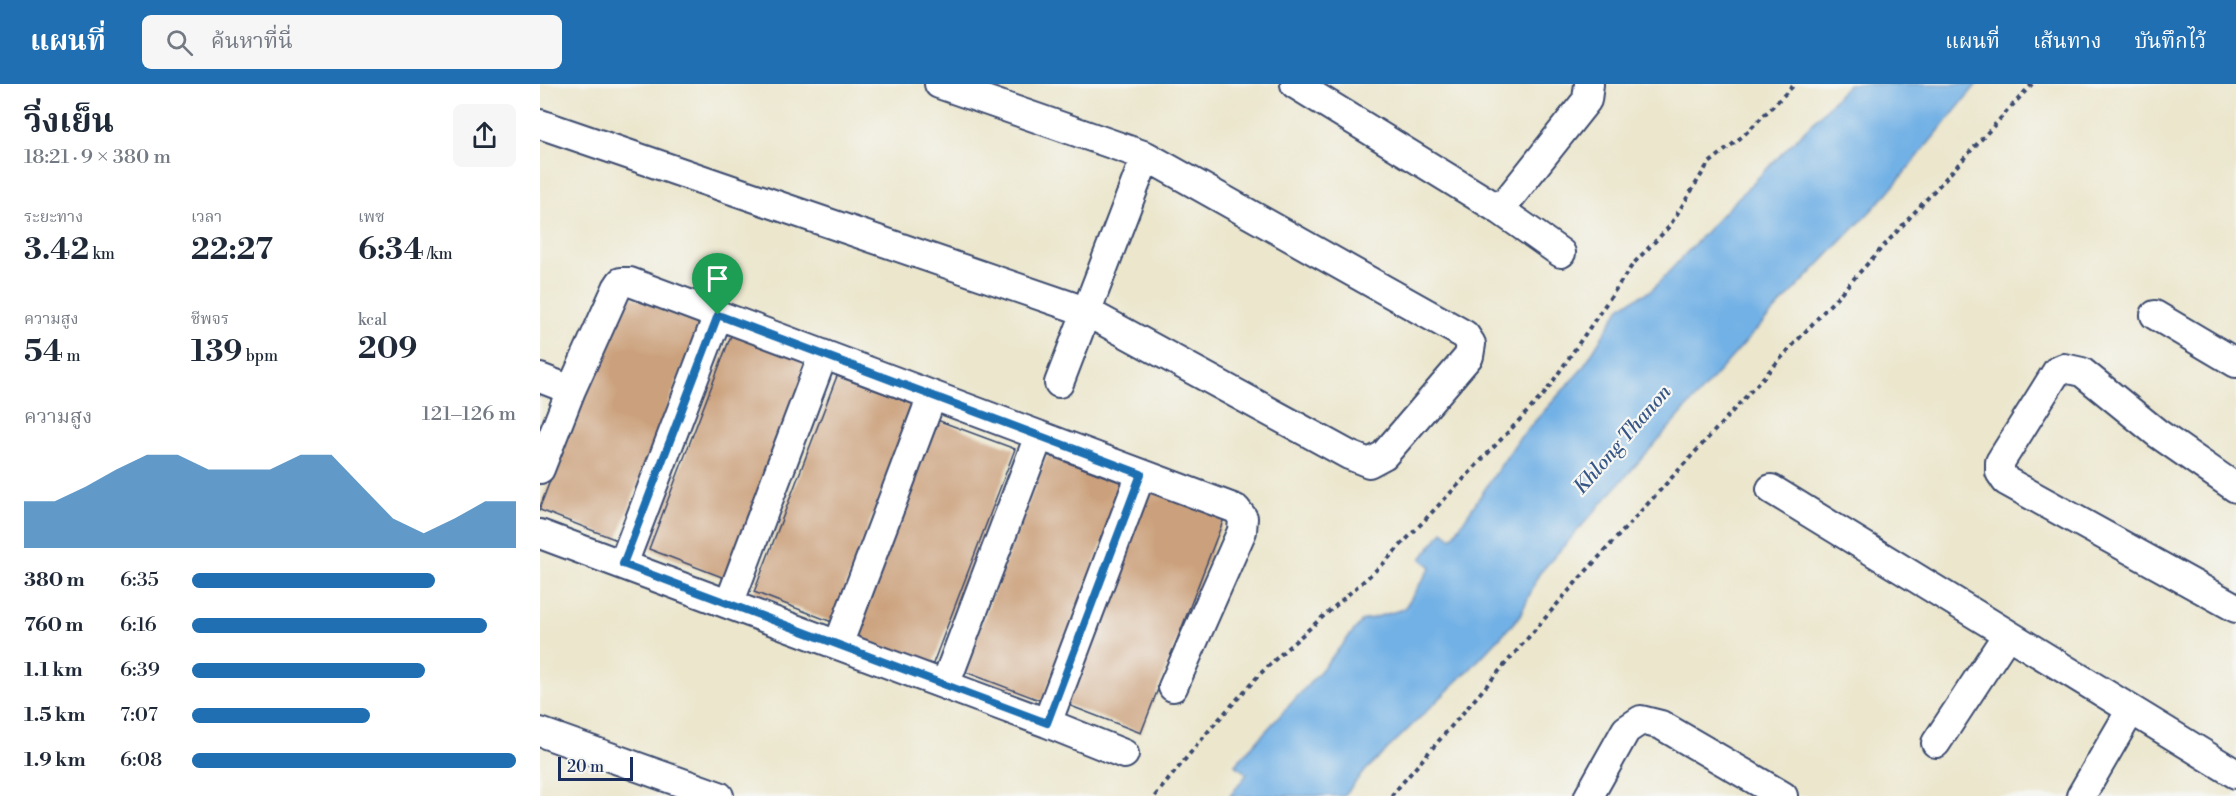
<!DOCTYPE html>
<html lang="th">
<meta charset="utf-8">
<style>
:root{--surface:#fff;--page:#f6f6f7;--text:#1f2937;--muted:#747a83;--accent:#1f6fb2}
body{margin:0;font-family:"Libre Bodoni","Noto Serif Thai",serif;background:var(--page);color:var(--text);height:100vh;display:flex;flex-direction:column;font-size:22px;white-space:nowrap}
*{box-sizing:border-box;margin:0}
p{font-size:20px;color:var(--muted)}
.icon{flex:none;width:33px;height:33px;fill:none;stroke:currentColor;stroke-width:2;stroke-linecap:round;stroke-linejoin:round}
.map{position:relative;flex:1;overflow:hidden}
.sheet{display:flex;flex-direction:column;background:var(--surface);width:540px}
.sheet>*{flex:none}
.scale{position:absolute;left:18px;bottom:15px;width:75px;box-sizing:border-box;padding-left:6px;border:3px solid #1b2f5e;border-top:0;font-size:16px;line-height:21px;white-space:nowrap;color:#1b2f5e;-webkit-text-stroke:4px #f6f6f2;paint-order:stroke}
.pin{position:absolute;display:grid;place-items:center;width:51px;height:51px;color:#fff;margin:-62px -26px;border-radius:50% 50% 50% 0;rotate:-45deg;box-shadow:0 0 6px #0007}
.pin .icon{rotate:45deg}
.round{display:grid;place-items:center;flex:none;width:63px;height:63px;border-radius:9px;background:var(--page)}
.summary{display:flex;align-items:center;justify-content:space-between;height:102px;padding:0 24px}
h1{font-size:33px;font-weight:700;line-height:45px}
.figures{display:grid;grid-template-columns:repeat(3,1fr);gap:9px;height:102px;padding:6px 24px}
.figures div{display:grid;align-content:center}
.figures b{font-size:30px;font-weight:700}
.figures small{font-size:16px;font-weight:400}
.figures p{font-size:16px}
.chart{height:168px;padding:12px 24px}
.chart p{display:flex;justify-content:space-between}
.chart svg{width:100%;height:108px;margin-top:6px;fill:var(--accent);opacity:.7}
ul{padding:0 24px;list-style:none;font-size:20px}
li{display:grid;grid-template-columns:96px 72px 1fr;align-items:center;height:45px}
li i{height:15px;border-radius:8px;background:var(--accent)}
header{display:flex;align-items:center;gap:36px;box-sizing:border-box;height:84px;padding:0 30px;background:var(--accent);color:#fff}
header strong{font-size:28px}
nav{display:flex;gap:33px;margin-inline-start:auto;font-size:21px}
.search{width:420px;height:54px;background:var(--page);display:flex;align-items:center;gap:15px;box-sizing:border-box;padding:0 21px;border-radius:9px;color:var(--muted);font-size:22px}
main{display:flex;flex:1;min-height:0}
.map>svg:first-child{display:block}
.water{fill:#72b1e5;stroke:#4670a2;stroke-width:1.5}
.building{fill:#cba07b}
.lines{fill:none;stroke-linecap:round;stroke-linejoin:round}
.minor-casing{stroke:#3a4a6e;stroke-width:32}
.path{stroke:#3a4a6e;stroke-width:4;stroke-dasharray:4.5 4.5;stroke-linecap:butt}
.minor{stroke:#fff;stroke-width:28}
.route-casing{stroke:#fff;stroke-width:12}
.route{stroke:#1f6fb2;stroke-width:8}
.labels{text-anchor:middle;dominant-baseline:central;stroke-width:4.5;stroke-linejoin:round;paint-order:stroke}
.water-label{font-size:20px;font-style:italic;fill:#355686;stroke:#f6f6f2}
</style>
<header>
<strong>แผนที่</strong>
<div class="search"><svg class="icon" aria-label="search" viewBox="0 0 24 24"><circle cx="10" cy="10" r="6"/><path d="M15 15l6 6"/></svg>ค้นหาที่นี่</div>
<nav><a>แผนที่</a><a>เส้นทาง</a><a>บันทึกไว้</a></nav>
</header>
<main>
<section class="sheet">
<div class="summary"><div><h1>วิ่งเย็น</h1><p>18:21 · 9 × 380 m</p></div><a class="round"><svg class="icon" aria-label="share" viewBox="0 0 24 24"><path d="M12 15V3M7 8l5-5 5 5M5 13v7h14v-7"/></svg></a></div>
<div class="figures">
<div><p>ระยะทาง</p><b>3.42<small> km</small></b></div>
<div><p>เวลา</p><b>22:27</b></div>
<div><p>เพซ</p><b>6:34<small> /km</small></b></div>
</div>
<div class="figures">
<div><p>ความสูง</p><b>54<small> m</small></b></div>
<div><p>ชีพจร</p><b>139<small> bpm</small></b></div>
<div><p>kcal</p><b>209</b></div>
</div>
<div class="chart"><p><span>ความสูง</span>121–126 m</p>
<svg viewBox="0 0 160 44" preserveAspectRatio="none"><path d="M0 44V25L10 25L20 19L30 12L40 6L50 6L60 12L70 12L80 12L90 6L100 6L110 19L120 32L130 38L140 32L150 25L160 25V44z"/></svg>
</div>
<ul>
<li><b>380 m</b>6:35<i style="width:75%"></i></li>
<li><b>760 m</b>6:16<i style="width:91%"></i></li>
<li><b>1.1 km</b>6:39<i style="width:72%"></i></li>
<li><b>1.5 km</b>7:07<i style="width:55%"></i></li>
<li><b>1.9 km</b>6:08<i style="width:100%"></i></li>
</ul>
</section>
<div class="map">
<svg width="1696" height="712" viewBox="0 0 1696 712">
<rect width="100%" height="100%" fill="#f6f6f2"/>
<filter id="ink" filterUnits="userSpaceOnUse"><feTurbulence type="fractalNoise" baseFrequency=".0167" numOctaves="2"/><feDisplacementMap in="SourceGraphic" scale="12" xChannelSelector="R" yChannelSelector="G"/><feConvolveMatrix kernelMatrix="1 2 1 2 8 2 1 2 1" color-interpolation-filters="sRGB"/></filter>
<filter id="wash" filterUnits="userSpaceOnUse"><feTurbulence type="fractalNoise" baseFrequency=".008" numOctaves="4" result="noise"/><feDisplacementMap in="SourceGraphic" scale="24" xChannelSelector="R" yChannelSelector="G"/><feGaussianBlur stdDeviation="1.35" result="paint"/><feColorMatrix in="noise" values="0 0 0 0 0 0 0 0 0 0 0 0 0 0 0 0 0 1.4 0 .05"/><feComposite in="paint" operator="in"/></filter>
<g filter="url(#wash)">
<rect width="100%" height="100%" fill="#ebe6cc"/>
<path class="water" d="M1308,0H1437L1347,110L1216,246L999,490L980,532L931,584L821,691L804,712H690L707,690L695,681L777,591L822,537L864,525L891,483L881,475L903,447L912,454L978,356L1042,285L1081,222L1112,206L1185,127L1284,27Z"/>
<g id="blocks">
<path class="building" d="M82,209L160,239L77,456L0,426V423Z
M192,249L270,278L187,495L109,465Z
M297,292L375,321L292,538L214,508Z
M397,336L475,365L392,582L313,552Z
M507,371L585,400L502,617L423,587Z
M606,403L685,432L601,649L523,619Z"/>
</g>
</g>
<g filter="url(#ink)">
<use href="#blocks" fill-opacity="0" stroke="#3a4a6e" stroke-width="1.5"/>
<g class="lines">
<defs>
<path id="minor" d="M755,0L960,126L1021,169
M0,40L545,227L809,371L829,379L844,371L929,272L931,260L925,251L606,72L399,0
M960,126L1047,16L1049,0
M1615,231L1696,279
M0,294L31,306
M519,299L606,72
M0,385L31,306L77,204L81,198H90L696,425L703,434L702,447L633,603
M1696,404L1617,349L1542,288L1524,284L1517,287L1460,378V388L1466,397L1696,524
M1231,405L1696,690
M0,450L507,639L584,670
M83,480L178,231
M189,520L283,271
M298,561L392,312
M405,601L499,352
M507,639L601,390
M0,648L179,712
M1396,659L1467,551
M1049,712L1086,646L1101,636L1121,641L1243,712
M1541,712L1591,626"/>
</defs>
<use href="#minor" class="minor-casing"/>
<path class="path" d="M615,712L671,644L720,590L743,568L844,479L1005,309L1093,180L1129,143L1168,80L1204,51L1255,0
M851,712L1038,496L1492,0"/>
<use href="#minor" class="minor"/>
</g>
</g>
<g class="lines" filter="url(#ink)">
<defs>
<path id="route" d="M178,231L601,390L507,639L83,480Z"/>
</defs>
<use href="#route" class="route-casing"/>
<use href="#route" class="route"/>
</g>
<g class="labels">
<g class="water-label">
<text transform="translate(1083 356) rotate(-49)">Khlong Thanon</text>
</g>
</g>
</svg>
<div class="scale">20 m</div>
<div class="pin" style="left:178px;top:231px;background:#1e9e55"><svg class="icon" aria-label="arrive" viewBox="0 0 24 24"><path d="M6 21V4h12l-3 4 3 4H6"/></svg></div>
</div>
</main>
